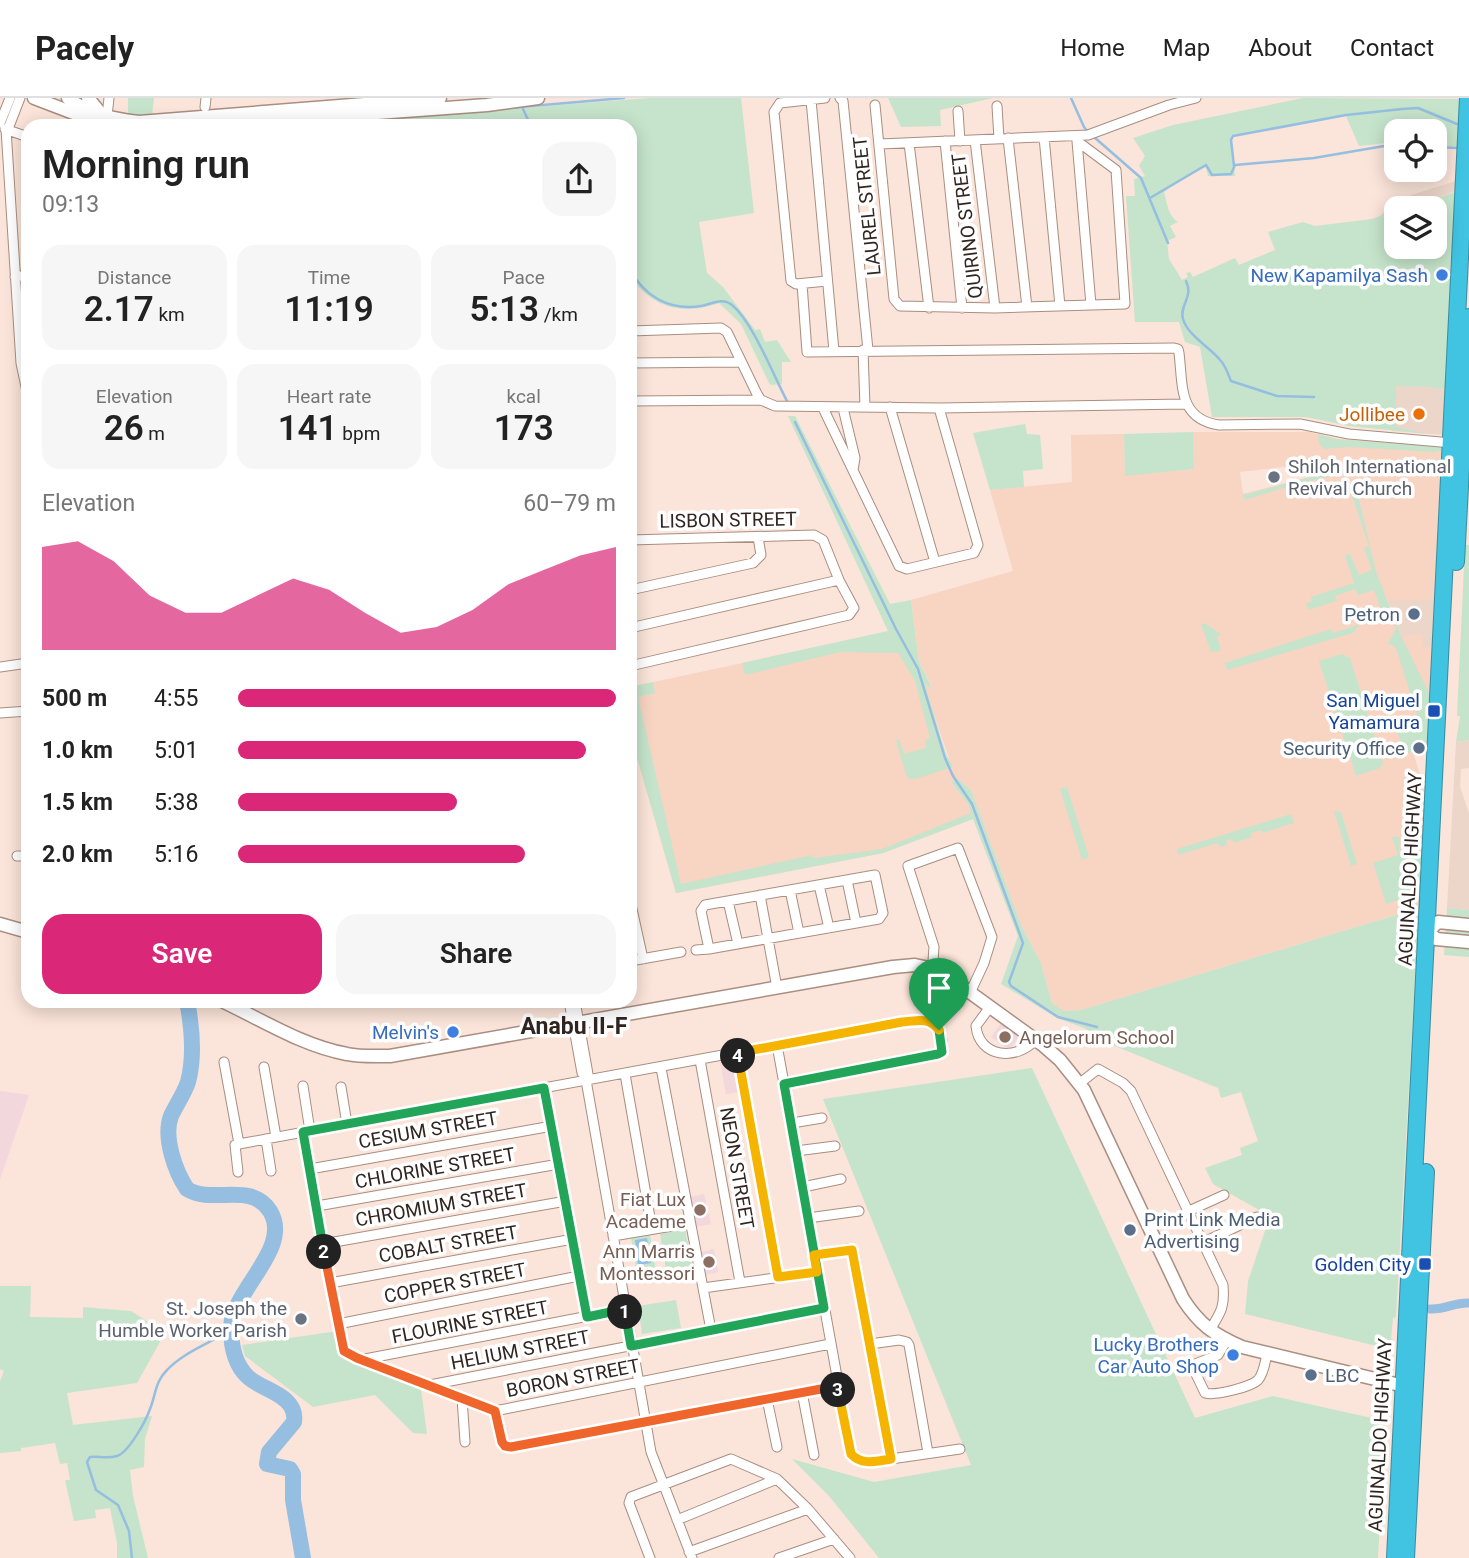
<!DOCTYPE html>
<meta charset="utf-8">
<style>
:root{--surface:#fff;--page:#f6f6f6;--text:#222;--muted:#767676;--line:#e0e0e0;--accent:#db2777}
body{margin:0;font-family:Roboto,sans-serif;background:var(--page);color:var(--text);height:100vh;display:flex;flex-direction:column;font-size:26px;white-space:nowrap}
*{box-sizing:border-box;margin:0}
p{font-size:23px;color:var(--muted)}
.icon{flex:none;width:38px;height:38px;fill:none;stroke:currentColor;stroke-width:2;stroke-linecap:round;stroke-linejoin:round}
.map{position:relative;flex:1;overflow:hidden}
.side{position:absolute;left:21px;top:21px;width:616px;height:889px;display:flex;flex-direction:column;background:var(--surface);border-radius:21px;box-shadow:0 4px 18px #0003}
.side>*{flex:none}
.controls{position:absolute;left:1384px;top:21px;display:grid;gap:14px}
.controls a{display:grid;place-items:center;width:63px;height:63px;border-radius:14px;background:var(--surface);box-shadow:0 4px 18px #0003;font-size:35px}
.pin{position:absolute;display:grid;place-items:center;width:60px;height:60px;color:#fff;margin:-72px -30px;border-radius:50% 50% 50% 0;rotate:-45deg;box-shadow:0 0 7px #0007}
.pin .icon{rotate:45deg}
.km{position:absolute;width:35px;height:35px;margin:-18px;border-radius:50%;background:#222;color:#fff;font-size:19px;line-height:35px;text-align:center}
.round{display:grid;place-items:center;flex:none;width:74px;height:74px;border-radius:21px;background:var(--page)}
.summary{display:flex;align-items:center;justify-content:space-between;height:119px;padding:0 21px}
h1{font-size:38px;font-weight:600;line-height:52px}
.metrics{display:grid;grid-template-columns:repeat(3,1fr);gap:10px;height:119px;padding:7px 21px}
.metrics div{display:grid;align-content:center;border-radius:18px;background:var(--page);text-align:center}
.metrics b{font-size:35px;font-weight:600}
.metrics small{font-size:19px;font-weight:400}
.metrics p{font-size:19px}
.chart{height:196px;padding:14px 21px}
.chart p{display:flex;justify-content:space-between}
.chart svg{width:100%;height:126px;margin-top:7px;fill:var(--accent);opacity:.7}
.button{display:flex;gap:14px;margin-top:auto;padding:14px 21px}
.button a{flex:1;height:80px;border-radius:21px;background:var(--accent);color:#fff;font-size:28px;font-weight:600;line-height:80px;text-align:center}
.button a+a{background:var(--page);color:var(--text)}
ul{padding:0 21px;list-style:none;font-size:23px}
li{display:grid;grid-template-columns:112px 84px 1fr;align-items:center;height:52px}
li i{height:18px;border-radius:9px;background:var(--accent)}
header{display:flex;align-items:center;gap:42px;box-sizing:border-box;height:98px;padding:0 35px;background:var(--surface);border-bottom:2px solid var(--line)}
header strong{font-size:33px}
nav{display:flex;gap:38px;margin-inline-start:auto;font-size:24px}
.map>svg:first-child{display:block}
.commercial{fill:#ecd6ca}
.built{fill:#f8d4c2;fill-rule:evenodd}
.education{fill:#f2d7dc}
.green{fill:#c6e4cb;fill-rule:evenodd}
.water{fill:#95bee0}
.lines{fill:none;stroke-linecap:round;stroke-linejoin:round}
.stream{stroke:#95bee0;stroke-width:2.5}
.canal{stroke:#95bee0;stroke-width:9}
.river{stroke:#95bee0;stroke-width:16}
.street-casing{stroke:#a98e81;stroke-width:11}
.secondary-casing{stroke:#a98e81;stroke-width:15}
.highway-casing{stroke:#3a8c9e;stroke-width:18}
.street{stroke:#fff;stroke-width:9}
.secondary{stroke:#fff;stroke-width:12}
.highway{stroke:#40c4e2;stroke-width:16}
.split-1-casing{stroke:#fff;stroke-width:14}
.split-2-casing{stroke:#fff;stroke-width:14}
.split-3-casing{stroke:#fff;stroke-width:14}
.split-4-casing{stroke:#fff;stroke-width:14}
.split-5-casing{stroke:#fff;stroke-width:14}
.split-1{stroke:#22a559;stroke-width:9}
.split-2{stroke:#22a559;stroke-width:9}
.split-3{stroke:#f0652b;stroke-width:9}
.split-4{stroke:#f5b400;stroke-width:9}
.split-5{stroke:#f5b400;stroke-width:9}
.shop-dot{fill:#3f7fe0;stroke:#fff;stroke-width:2.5}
.food-dot{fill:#e8710a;stroke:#fff;stroke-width:2.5}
.worship-dot{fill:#6b7280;stroke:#fff;stroke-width:2.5}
.service-dot{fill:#5c6f8a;stroke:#fff;stroke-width:2.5}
.transit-dot{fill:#1a4fb4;stroke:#fff;stroke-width:2.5}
.education-dot{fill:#8d6e63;stroke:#fff;stroke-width:2.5}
.labels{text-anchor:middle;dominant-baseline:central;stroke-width:7;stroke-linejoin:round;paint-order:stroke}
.street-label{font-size:19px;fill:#302520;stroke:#fff}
.shop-label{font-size:19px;fill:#366cbe;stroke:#fff;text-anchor:end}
.food-label{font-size:19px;fill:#c56008;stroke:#fff;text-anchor:end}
.worship-label{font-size:19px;fill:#5b616d;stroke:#fff;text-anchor:start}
.service-label{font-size:19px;fill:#4e5e75;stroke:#fff;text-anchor:end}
.transit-label{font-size:19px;fill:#164399;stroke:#fff;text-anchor:end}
.education-label{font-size:19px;fill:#785e54;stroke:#fff;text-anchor:end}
.quarter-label{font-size:23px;font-weight:bold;fill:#302520;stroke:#fff}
</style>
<header>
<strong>Pacely</strong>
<nav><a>Home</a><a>Map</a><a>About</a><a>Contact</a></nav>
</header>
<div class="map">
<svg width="1469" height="1460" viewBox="0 0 1469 1460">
<rect width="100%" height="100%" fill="#fbe4d9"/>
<path class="commercial" d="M1456,83V93L1415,108L1411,97Z
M1395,286L1446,289L1444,337L1392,333Z
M1387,501L1436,502L1434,549H1424L1402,540Z
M1469,642V670L1461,671L1460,689L1469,715V812L1447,810L1456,644Z"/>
<path class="built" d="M1193,334H1309L1337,341L1443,349L1436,502H1387L1402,539L1421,535L1424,549H1434L1431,608H1425V621H1431L1428,642L1425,646L1422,642L1411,648L1421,680H1418L1426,697L1419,810L1081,912L1064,913L1052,905L1041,865L1021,827L971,692L958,681L951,684L968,706L973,721L883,755L676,795L630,635V589L888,534L907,559L941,658L952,669L924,587L932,588L919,564L911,502L1013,473L990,392L1072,384L1071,337L1124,336L1125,377L1194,371ZM1351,361V368L1243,396L1240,374Z"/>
<path class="education" d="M1001,925L1019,938L1010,952L991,939Z
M734,962L740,994L726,996L720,964Z
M0,993L29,997L0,1081Z
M704,1096L711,1126L695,1129L689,1099Z
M714,1151L718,1174L705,1177L700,1154Z"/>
<path class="green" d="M128,0H154L152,17L128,18Z
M650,0H741L754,115L699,124L707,175L723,189L755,232L760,231L765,244L777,242L791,264H782V286L770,287L741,226L719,205C683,218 653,210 630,179V28H284Z
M859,0H993L940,12L941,28L901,29L888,0Z
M1303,0L1460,1L1458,49L1435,47V33H1396V44L1359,48L1346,18L1233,38L1231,42L1235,78H1208L1206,69L1184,80L1164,94C1167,105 1168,118 1178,124L1170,128L1176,139L1167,143L1169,161L1182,182L1188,179L1186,175L1190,174L1193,179L1235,160L1239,167L1275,152L1268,134L1303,124L1315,128L1372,121L1380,118L1390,109L1414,104L1415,108L1455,94L1450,173L1435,174V181H1451L1446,300H1438L1445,299V290H1435V295L1433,289L1396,288L1395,329L1429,336L1349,328L1306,319H1212L1200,249L1185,244L1179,224H1135L1126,98H1135L1134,81L1145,78L1139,68L1145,58L1133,40L1173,27ZM1396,110H1435V149H1396Z
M788,318H795L890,506L911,502L919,564L932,589L925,587L946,656L953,669L915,681L908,680L906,677L896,642L899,641L904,656L926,650L925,642L930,640L915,583L898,555L840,554L745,577L742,565L888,533Z
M1025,326L1027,336L1040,337L1043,371L1023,373L1024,389L990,392L973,335Z
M1193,334L1194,371L1125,378L1124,336Z
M1318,336L1337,341L1443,349L1442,352L1436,354L1349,349L1324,351L1319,346Z
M1434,361L1442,363V370C1373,365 1309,381 1245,402L1243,397L1352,368L1411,365Z
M1355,384L1376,474L1402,540L1432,601L1431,608H1425V621H1431L1428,642L1425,646L1422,642L1411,647L1413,653L1405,656L1394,625L1417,617L1396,550L1388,545L1396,531L1393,523L1382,515L1374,492L1358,497L1355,491L1335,498L1336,503L1309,512L1306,505L1312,503L1311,499L1354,485L1345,458L1350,456L1359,477L1372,472L1364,450L1369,448L1348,386Z
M1465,447H1469V642L1456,644L1460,618H1457Z
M1204,525L1221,536L1217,538L1221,553L1211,554L1201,526Z
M1360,526L1353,535L1227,572L1225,565L1331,531L1333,535Z
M1342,556L1350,560L1383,665L1380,670L1356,678L1319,563Z
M653,584L655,595L638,599L681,786L812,757L813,760L882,751L971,715L968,706L951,684L958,681L971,692L1021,827L1041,865L1052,905L1064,913L1081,912L1419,810L1396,1219L1393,1220L1391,1241L1394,1242L1393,1252L1245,1216L1248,1183L1266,1130L1259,1112L1213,1086L1205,1070L1242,1057L1240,1050L1258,1043L1241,994L1221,1000L1218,990L1110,946L1084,930L1057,920L1001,886L1018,838L973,721L883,755L676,795L630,635V589Z
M1067,689L1089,759L1082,762L1060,691Z
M1334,713L1341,714L1357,766L1351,768Z
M1291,716L1294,725L1262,735L1261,732L1251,735L1252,739L1234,745L1232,741L1226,743L1227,747L1220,749L1218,745L1178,757L1177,751Z
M1392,739H1400L1399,755L1422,757L1423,751L1422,791L1417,796L1386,806L1373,765L1398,757Z
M1447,810L1469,812V859L1444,857Z
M1032,970L1195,1320L1273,1298L1385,1323L1383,1364H1371V1386H1382L1378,1460H879L829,1398L792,1361L874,1384L971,1367L823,1001Z
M685,1131L694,1178L668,1183L660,1136Z
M650,1136L656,1174L637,1177L631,1139Z
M0,1188H31L30,1219L83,1220V1209L131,1213L165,1235L137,1285L67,1295L73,1327L152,1318L145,1341L144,1369L130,1372L133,1398L148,1460H117V1445L110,1410L95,1412L96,1420L74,1423L65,1382H70L67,1365L60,1366L55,1345L21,1350V1353L0,1355V1283L4,1273L0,1271Z
M676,1202L681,1230L642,1236L638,1208Z
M338,1233L343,1253L420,1284L427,1336L413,1335L375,1297L313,1309L245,1258L242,1247Z"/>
<path class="water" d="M647,1140L651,1165L638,1167L635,1142Z"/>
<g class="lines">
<path class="stream" d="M1071,0L1084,29L1089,35
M507,10L624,0
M523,11L529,24L534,28
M1094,39L1141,80L1168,145
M1435,49L1458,50
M1234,68L1231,42L1233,38L1346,17L1402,11L1418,10L1457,26
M1150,100L1206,67L1212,77L1231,76L1235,67L1314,60L1396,46
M630,171C644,199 670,213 701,208C712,206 722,199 732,207C753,224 774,279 788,305
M1186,183C1194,199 1179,207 1183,221C1188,238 1210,249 1221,263C1226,269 1228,276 1231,283L1277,298L1314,299
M795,324L896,531L918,571L945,660L953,678L972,706L1023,845L1009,884L1011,888L1058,919L1097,929
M132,1460L129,1433L118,1407L96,1392L87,1364L90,1359C99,1358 108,1361 117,1358C128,1355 146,1323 150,1311C156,1296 155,1284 167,1272C185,1253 210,1246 231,1231"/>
<path class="canal" d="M1430,1211C1445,1212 1455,1204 1469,1205"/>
<path class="river" d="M187,903C192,929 195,958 188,984C184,996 176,1007 171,1018C163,1039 175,1073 187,1091C213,1107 251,1083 270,1113C293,1150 232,1192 231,1230C231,1248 234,1266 248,1279C263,1293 298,1297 294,1324L269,1354L267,1366L290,1371L293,1376V1402L303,1460"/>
<defs>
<path id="street" d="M825,0L780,5L774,14L791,183L796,186L827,183
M840,0L843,3L868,252
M811,2L834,253
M875,7L894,201L900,208L995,210L1125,206L1116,72L1077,43
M997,8L999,41
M205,9L206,0
M958,13L960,43
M107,18L109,0
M0,25L10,0
M5,31L28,39
M6,31L21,265L28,298
M8,31L20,0
M1044,39L1060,208
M1008,40L1027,209
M975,42L995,210
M945,43L962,210
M1077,43L1091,207
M909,45L929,210
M880,46L1088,37L1169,7L1196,0
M15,179L28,177
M802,186L807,254L1174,250L1178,251L1179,255C1183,287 1178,321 1219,327L1300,326L1349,336L1452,345
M630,233L721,230L727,234L757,296L761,302L775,308L939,310L1185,306
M863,252L865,309
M630,265L741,264
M630,303L761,302
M890,309L935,464
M823,310L899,468L907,471L974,455L978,447L939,310
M843,310L855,360L853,372
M630,442L814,437L823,442L839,482L854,510L849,517L630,568
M630,492L753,465L761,457L758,439
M630,530L839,482
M0,569L28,565
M0,615L28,613
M17,758H28
M847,782L856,825
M819,787L829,830
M790,792L799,835
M760,797L777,890
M630,802L643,861
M728,803L738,846
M696,852L709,851L879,821L883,815L875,777L705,807L701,813L709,851
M630,863L681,854
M929,870L933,863L934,849L908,768L958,750L992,839L984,865L970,895
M381,903H385
M569,903L582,975
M575,903L588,976L586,982L651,1354L692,1460
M990,909L976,928C979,960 1017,963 1035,942
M777,947L851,1356L859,1362L870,1364L960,1351
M737,955L778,1179
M700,962L740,1184
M224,964L239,1046L235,1047L238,1074
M264,969L276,1039
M661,970L711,1232
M625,976L652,1131
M1080,985L1098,971L1123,985L1131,993L1223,1187C1225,1209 1221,1214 1210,1232
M303,988L310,1033
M341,989L347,1026
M544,990L587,1219
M792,1025L822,1020
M303,1034L341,1245L348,1256L495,1313L830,1246
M266,1041L271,1073
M239,1046L902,924C909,924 918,921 925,921C940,922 944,944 942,954L938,956L784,986
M796,1053L835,1048
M310,1071L552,1028
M803,1089L841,1081
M317,1108L559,1066
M1189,1113L1224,1097
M808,1120L859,1113
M613,1138L690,1125
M1204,1144L1257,1119
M323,1146L566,1103
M814,1157L848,1151L854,1155L891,1361
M330,1185L573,1141
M703,1190L817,1174
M338,1226L579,1178
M1227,1242L1218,1257L1195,1266L1194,1272L1205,1295C1215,1298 1251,1289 1258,1282C1264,1275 1265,1264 1267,1256
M870,1246L899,1242L907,1244L909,1247L928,1355
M365,1261L625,1211
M430,1287L824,1210
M802,1294L814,1357
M462,1300L465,1344
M767,1301L777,1349
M495,1313L502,1344L505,1348L511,1349L837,1288
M677,1422L777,1381
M689,1454L808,1411
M650,1460L629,1405L631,1399L731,1361L777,1381L808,1411L850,1460
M779,1460L834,1441"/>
<path id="secondary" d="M34,0L89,21
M68,0C88,16 114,21 139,24L440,0
M88,0L102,17
M201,28L487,7L538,0
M0,826L28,834
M1469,827L1438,824L1428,833L1436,841L1469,844
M222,903C262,922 303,948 347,956C361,959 376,958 390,958L893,869L915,867L929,870L957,885L1044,948L1060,962L1084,992L1183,1201C1199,1226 1214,1237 1242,1249L1404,1288"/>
<path id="highway" d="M1456,464L1469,219
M1395,1460L1468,0
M1406,1460L1426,1074"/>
</defs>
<use href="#street" class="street-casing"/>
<use href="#secondary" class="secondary-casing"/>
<use href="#highway" class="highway-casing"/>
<use href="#street" class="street"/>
<use href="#secondary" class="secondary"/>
<use href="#highway" class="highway"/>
</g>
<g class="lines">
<defs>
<path id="split-1" d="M625,1214L631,1248L824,1210L784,986L938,956L942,954L939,932"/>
<path id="split-2" d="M324,1154L303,1034L544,990L587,1219L625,1211V1214"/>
<path id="split-3" d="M324,1154L344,1253L357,1260L495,1313L502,1344L505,1348L511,1349L837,1288L838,1292"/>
<path id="split-4" d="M738,958L778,1179L817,1174L814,1157L852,1152L891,1361C877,1363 862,1368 851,1356L838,1292"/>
<path id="split-5" d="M738,958L737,955L902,924C918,923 928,918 939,932"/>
</defs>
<use href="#split-1" class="split-1-casing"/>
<use href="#split-2" class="split-2-casing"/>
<use href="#split-3" class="split-3-casing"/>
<use href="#split-4" class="split-4-casing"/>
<use href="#split-5" class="split-5-casing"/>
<use href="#split-1" class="split-1"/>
<use href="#split-2" class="split-2"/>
<use href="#split-3" class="split-3"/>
<use href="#split-4" class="split-4"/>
<use href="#split-5" class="split-5"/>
</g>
<g class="shop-dot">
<circle cx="1442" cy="177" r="7"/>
<circle cx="453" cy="934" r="7"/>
<circle cx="1233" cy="1257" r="7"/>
</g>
<circle class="food-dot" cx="1419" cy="316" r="7"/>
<g class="worship-dot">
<circle cx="1274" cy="379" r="7"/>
<circle cx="301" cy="1221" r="7"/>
</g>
<g class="service-dot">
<circle cx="1414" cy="516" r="7"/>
<circle cx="1419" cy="650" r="7"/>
<circle cx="1130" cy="1132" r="7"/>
<circle cx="1311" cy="1277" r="7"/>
</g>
<g class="transit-dot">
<rect x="1427" y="606" width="14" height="14" rx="3.5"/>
<rect x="1418" y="1159" width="14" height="14" rx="3.5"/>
</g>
<g class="education-dot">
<circle cx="1005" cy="939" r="7"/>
<circle cx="700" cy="1112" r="7"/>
<circle cx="709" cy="1164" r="7"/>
</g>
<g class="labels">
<g class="street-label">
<text transform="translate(867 108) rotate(-96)">LAUREL STREET</text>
<text transform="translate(967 128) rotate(-97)">QUIRINO STREET</text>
<text transform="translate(728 422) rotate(-1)">LISBON STREET</text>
<text transform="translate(1410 771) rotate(-87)">AGUINALDO HIGHWAY</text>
<text transform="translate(428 1032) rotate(-10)">CESIUM STREET</text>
<text transform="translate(435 1070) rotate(-10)">CHLORINE STREET</text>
<text transform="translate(737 1070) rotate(80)">NEON STREET</text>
<text transform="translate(441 1107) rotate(-10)">CHROMIUM STREET</text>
<text transform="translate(448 1146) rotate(-10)">COBALT STREET</text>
<text transform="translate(455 1185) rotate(-11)">COPPER STREET</text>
<text transform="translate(470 1224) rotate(-11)">FLOURINE STREET</text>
<text transform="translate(520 1252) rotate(-11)">HELIUM STREET</text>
<text transform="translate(573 1280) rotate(-11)">BORON STREET</text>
<text transform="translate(1380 1337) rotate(-87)">AGUINALDO HIGHWAY</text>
</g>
<g class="shop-label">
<text x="1428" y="177">New Kapamilya Sash</text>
<text x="439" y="934">Melvin's</text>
<text x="1219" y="1246">Lucky Brothers<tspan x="1219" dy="22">Car Auto Shop</tspan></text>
</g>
<g class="food-label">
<text x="1405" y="316">Jollibee</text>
</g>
<g class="worship-label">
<text x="1288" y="368">Shiloh International<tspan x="1288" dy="22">Revival Church</tspan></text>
<text x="287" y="1210" text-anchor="end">St. Joseph the<tspan x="287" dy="22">Humble Worker Parish</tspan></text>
</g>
<g class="service-label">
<text x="1400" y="516">Petron</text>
<text x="1405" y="650">Security Office</text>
<text x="1144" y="1121" text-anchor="start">Print Link Media<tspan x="1144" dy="22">Advertising</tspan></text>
<text x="1325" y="1277" text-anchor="start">LBC</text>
</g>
<g class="transit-label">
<text x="1420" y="602">San Miguel<tspan x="1420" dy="22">Yamamura</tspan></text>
<text x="1411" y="1166">Golden City</text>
</g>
<g class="education-label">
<text x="1019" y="939" text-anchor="start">Angelorum School</text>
<text x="686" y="1101">Fiat Lux<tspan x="686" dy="22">Academe</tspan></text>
<text x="695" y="1153">Ann Marris<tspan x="695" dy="22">Montessori</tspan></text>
</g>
<g class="quarter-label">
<text x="574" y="928">Anabu II-F</text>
</g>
</g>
</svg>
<div class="controls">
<a><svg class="icon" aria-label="locate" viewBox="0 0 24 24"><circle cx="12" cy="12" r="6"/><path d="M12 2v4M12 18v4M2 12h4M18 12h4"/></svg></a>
<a><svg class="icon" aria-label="layers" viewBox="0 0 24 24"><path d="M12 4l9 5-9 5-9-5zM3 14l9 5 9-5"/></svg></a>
</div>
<div class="pin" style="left:939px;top:932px;background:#1e9e55"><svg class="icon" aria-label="arrive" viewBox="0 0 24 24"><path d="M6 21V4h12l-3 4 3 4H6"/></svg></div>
<b class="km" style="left:625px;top:1214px">1</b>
<b class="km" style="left:324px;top:1154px">2</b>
<b class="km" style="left:838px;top:1292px">3</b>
<b class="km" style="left:738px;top:958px">4</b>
<section class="side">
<div class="summary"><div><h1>Morning run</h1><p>09:13</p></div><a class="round"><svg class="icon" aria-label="share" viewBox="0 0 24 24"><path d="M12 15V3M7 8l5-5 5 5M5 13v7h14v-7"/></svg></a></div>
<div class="metrics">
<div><p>Distance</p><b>2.17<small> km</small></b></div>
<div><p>Time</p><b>11:19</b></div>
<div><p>Pace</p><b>5:13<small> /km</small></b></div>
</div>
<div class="metrics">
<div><p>Elevation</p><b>26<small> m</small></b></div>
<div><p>Heart rate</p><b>141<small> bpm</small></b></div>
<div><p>kcal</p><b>173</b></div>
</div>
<div class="chart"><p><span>Elevation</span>60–79 m</p>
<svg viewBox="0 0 160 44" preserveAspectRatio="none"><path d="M0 44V8L10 6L20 13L30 25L40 31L50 31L60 25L70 19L80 23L90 31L100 38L110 36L120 30L130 21L140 16L150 11L160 8V44z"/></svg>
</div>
<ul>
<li><b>500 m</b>4:55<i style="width:100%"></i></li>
<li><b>1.0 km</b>5:01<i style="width:92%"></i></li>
<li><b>1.5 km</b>5:38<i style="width:58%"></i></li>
<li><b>2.0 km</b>5:16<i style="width:76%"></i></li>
</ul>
<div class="button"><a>Save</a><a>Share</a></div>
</section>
</div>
